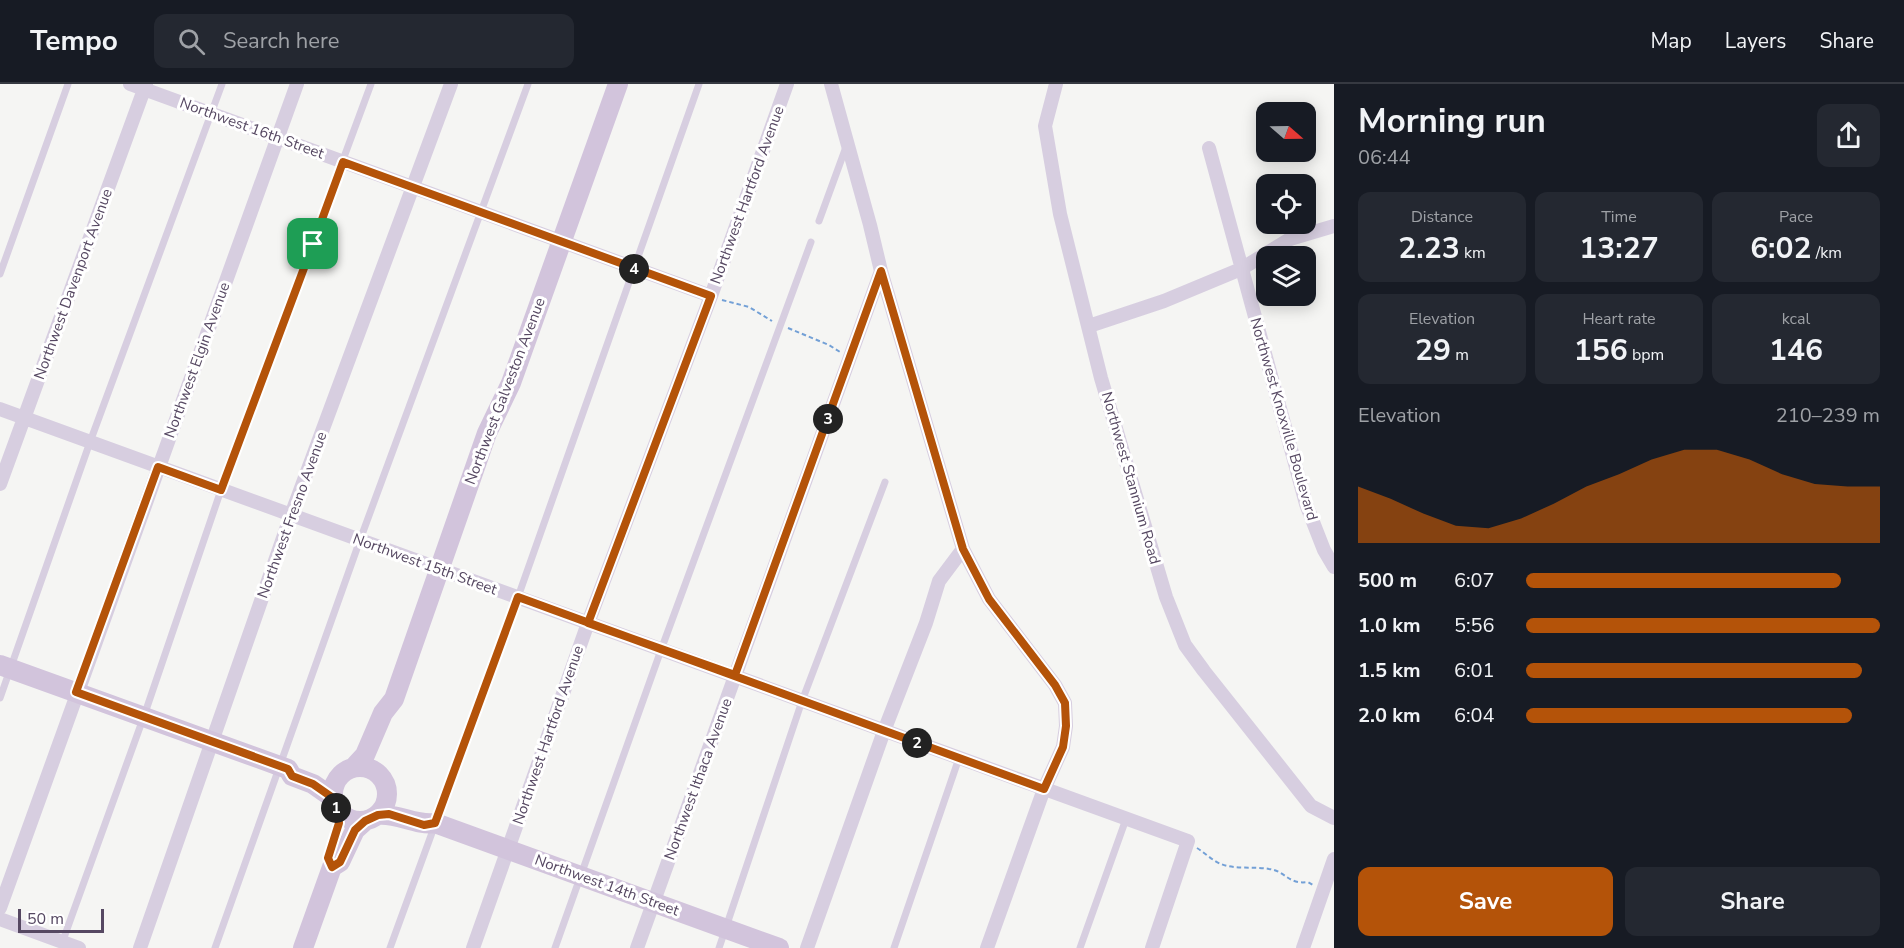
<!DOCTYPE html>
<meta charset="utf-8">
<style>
:root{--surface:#171b24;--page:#242831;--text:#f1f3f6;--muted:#9ea1a6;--line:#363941;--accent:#b45309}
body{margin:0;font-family:"Nunito Sans",sans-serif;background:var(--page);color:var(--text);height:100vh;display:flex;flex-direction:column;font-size:22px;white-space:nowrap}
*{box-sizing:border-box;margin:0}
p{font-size:20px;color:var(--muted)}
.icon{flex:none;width:33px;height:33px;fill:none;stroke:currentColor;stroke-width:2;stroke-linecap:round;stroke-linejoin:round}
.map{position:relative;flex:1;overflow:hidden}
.sheet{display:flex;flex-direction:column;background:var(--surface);width:570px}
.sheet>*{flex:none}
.needle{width:39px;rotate:110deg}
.buttons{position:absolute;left:1256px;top:18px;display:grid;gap:12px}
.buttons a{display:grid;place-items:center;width:60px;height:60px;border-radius:12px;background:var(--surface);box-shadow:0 3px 15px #0003;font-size:30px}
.scale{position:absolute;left:18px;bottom:15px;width:86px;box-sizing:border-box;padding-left:6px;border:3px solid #564862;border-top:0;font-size:16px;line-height:21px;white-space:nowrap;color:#564862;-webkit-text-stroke:4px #fff;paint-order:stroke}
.pin{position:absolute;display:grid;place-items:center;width:51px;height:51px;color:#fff;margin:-26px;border-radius:12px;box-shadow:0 3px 9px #0006}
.km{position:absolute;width:30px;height:30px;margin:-15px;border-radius:50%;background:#222;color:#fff;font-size:16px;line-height:30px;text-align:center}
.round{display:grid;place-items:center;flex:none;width:63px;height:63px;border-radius:12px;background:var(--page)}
.head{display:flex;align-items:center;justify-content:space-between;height:102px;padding:0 24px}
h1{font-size:33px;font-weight:700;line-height:45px}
.metrics{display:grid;grid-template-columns:repeat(3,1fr);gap:9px;height:102px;padding:6px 24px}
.metrics div{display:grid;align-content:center;border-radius:12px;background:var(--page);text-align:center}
.metrics b{font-size:30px;font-weight:700}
.metrics small{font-size:16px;font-weight:400}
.metrics p{font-size:16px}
.chart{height:168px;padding:12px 24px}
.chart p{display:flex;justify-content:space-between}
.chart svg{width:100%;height:108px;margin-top:6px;fill:var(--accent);opacity:.7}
.button{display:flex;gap:12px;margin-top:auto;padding:12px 24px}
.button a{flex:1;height:69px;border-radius:12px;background:var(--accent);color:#fff;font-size:24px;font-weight:700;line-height:69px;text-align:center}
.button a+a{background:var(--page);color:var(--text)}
ul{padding:0 24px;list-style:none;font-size:20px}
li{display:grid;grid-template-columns:96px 72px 1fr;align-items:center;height:45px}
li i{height:15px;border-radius:8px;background:var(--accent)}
header{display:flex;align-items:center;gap:36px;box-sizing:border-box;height:84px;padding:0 30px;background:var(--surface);border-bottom:2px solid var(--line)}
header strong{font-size:28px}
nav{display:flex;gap:33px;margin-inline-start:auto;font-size:21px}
.search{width:420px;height:54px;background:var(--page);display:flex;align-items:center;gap:15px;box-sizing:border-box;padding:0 21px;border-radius:12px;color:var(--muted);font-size:22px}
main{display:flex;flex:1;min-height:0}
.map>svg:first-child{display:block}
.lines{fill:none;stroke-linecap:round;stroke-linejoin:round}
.path{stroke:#73a0d6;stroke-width:2;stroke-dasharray:4.5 3;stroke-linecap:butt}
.lane{stroke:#d7cee0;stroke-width:7}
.street{stroke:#d7cee0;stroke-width:14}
.secondary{stroke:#d2c4dc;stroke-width:20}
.route-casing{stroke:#fff;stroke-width:12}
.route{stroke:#b45309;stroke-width:8}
.labels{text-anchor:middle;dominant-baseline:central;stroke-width:6;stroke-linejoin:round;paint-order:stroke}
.street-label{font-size:15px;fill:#564862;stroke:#fff}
</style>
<header>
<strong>Tempo</strong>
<div class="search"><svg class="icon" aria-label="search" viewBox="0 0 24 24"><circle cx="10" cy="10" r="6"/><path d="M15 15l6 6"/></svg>Search here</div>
<nav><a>Map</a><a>Layers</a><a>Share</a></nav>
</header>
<main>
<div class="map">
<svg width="1334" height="864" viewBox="0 0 1334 864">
<rect width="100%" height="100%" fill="#f5f5f3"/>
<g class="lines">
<path class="path" d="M722,216L749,223L772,237
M788,244L829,261L840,268
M1197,764C1205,769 1213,777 1221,780C1236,786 1254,782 1269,785C1286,787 1288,801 1308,798L1313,801"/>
<path class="lane" d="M819,137L846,63
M0,190L68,0
M0,614L90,358L222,0
M62,859L144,632L221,406L371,0
M215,864L360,456L528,0
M390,864L518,513L699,0
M555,864L661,566L811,158
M719,864L802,617L885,398
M894,864L959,674
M1080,864L1126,735"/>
<path class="street" d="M130,0L711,212
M831,0L870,141L881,187L963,465L989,515L1055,601L1065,619L1066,642L1063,663L1044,705L987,864
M1056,0L1045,42L1060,130L1101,294L1166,513L1185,561L1204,587L1311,722L1334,734
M1209,64L1306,420L1324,466L1334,483
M1089,242L1164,217L1241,185L1290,155L1334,142
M0,325L1188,757L1152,864
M0,400L146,0
M0,824L297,0
M0,835L79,864
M140,864L291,431L451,0
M473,864L588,539L711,212L787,0
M637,864L881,187
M807,864L884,647L926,539L939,497L963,465
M1303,864L1334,775"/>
<path class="secondary" d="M0,581L288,685L292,692L313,700L333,714
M333 710a27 27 0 1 1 54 0a27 27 0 1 1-54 0Z
M354,683L365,671L383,629L394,615L487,349L511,299L618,0
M378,731C398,729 416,742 435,739L779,864
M303,864L332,783L340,778L355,746L365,737"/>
</g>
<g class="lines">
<defs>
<path id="route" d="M313,160L221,406L158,383L76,608L288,685L292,692L313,700L333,714L338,727L339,739L328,774L332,783L340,778L355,746L365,737L378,731L389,730L424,741L435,739L518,513L1044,705L1063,663L1066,642L1065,619L1055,601L989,515L963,465L881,187L735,591L588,539L711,212L343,78L313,160"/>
</defs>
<use href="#route" class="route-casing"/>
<use href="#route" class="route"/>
</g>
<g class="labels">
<g class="street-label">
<text transform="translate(252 44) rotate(20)">Northwest 16th Street</text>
<text transform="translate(747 111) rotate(-70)">Northwest Hartford Avenue</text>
<text transform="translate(73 200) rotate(-70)">Northwest Davenport Avenue</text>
<text transform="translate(197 276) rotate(-70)">Northwest Elgin Avenue</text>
<text transform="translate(505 307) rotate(-69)">Northwest Galveston Avenue</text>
<text transform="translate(1284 335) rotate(74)">Northwest Knoxville Boulevard</text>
<text transform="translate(1131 394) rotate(74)">Northwest Stannium Road</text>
<text transform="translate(292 431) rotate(-70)">Northwest Fresno Avenue</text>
<text transform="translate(425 480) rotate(20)">Northwest 15th Street</text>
<text transform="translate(548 651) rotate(-71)">Northwest Hartford Avenue</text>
<text transform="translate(698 695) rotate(-70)">Northwest Ithaca Avenue</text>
<text transform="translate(607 801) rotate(20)">Northwest 14th Street</text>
</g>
</g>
</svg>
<div class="buttons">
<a><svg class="needle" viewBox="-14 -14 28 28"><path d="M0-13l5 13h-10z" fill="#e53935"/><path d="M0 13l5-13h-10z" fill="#9ea1a6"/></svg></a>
<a><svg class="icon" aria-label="locate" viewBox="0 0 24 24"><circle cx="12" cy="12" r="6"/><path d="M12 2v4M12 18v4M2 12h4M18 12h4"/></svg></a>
<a><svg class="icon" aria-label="layers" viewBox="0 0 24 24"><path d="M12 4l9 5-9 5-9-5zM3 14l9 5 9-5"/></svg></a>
</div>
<div class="scale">50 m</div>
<div class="pin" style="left:313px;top:160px;background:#1e9e55"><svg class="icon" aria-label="arrive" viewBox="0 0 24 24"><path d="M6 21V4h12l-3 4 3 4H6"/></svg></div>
<b class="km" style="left:336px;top:724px">1</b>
<b class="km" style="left:917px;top:659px">2</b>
<b class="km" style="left:828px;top:335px">3</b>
<b class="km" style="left:634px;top:185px">4</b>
</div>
<section class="sheet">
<div class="head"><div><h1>Morning run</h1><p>06:44</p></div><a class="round"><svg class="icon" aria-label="share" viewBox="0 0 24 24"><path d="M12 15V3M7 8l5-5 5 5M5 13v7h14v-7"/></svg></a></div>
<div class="metrics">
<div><p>Distance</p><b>2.23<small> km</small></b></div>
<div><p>Time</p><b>13:27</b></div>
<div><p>Pace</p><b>6:02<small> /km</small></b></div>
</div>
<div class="metrics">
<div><p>Elevation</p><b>29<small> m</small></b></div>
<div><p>Heart rate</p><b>156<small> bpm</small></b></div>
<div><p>kcal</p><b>146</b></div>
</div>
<div class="chart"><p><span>Elevation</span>210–239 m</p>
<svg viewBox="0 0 160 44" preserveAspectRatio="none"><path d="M0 44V21L10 26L20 32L30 37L40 38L50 34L60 28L70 21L80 16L90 10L100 6L110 6L120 10L130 16L140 20L150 21L160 21V44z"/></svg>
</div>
<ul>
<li><b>500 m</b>6:07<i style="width:89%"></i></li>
<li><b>1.0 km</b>5:56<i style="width:100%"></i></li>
<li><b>1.5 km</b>6:01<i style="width:95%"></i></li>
<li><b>2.0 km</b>6:04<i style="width:92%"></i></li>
</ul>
<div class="button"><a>Save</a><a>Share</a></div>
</section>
</main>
